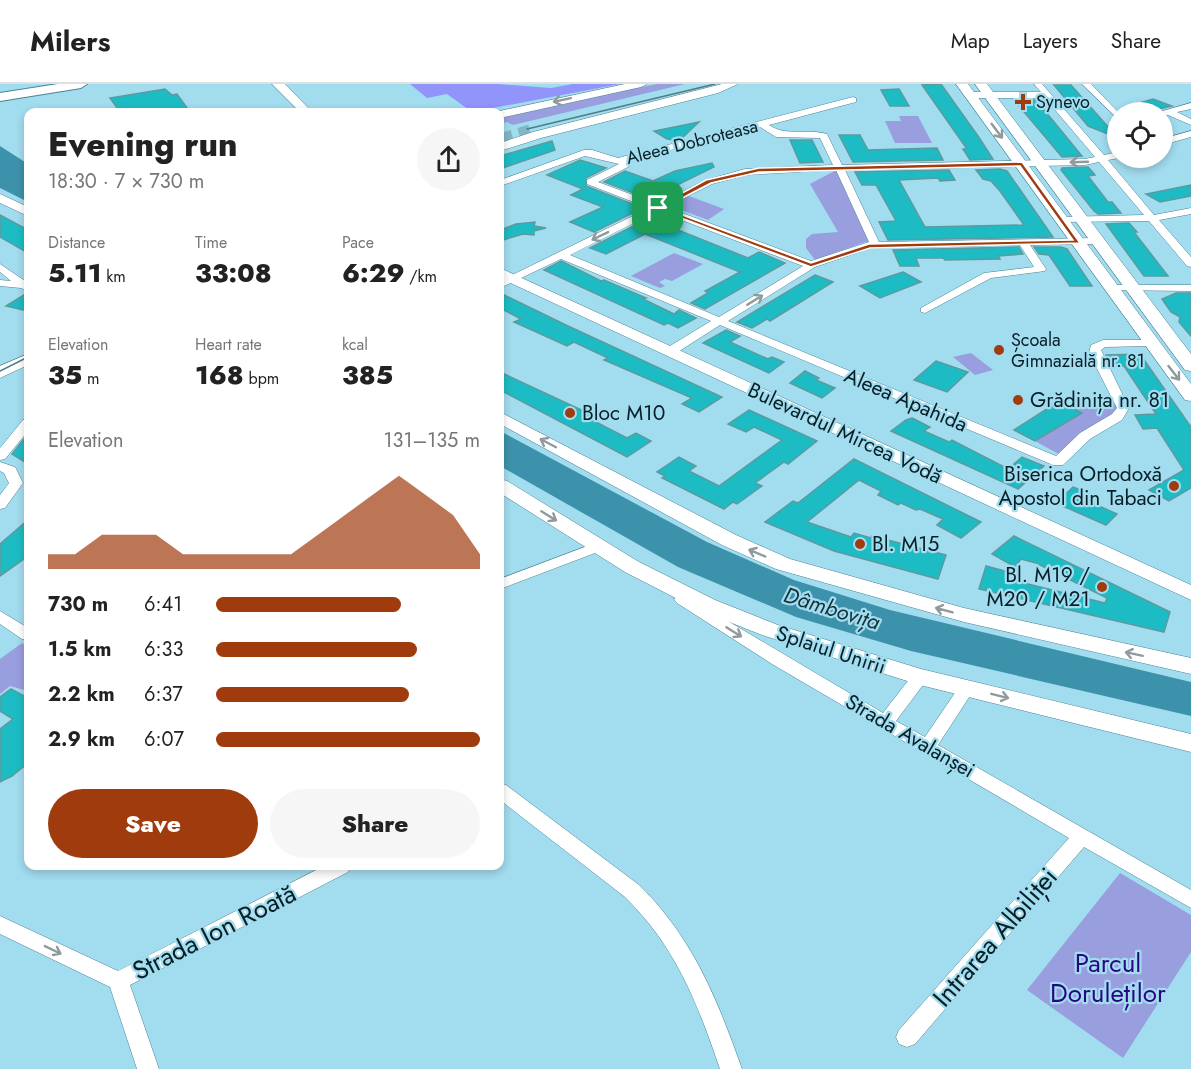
<!DOCTYPE html>
<meta charset="utf-8">
<style>
:root{--surface:#fff;--page:#f6f6f6;--text:#222;--muted:#767676;--line:#e0e0e0;--accent:#a03b0e}
body{margin:0;font-family:Jost,sans-serif;background:var(--page);color:var(--text);height:100vh;display:flex;flex-direction:column;font-size:22px;white-space:nowrap}
*{box-sizing:border-box;margin:0}
p{font-size:20px;color:var(--muted)}
.icon{flex:none;width:33px;height:33px;fill:none;stroke:currentColor;stroke-width:2;stroke-linecap:round;stroke-linejoin:round}
.map{position:relative;flex:1;overflow:hidden}
.panel{position:absolute;left:24px;top:24px;width:480px;height:762px;display:flex;flex-direction:column;background:var(--surface);border-radius:12px;box-shadow:0 3px 9px #0003}
.panel>*{flex:none}
.controls{position:absolute;left:1107px;top:18px;display:grid;gap:12px}
.controls a{display:grid;place-items:center;width:66px;height:66px;border-radius:50%;background:var(--surface);box-shadow:0 3px 9px #0003;font-size:30px}
.pin{position:absolute;display:grid;place-items:center;width:51px;height:51px;color:#fff;margin:-26px;border-radius:12px;box-shadow:0 3px 9px #0006}
.round{display:grid;place-items:center;flex:none;width:63px;height:63px;border-radius:32px;background:var(--page)}
.head{display:flex;align-items:center;justify-content:space-between;height:102px;padding:0 24px}
h1{font-size:33px;font-weight:800;line-height:45px}
.figures{display:grid;grid-template-columns:repeat(3,1fr);gap:9px;height:102px;padding:6px 24px}
.figures div{display:grid;align-content:center}
.figures b{font-size:26px;font-weight:800}
.figures small{font-size:16px;font-weight:400}
.figures p{font-size:16px}
.chart{height:168px;padding:12px 24px}
.chart p{display:flex;justify-content:space-between}
.chart svg{width:100%;height:108px;margin-top:6px;fill:var(--accent);opacity:.7}
.primary-button{display:flex;gap:12px;margin-top:auto;padding:12px 24px}
.primary-button a{flex:1;height:69px;border-radius:36px;background:var(--accent);color:#fff;font-size:24px;font-weight:800;line-height:69px;text-align:center}
.primary-button a+a{background:var(--page);color:var(--text)}
ul{padding:0 24px;list-style:none;font-size:20px}
li{display:grid;grid-template-columns:96px 72px 1fr;align-items:center;height:45px}
li i{height:15px;border-radius:8px;background:var(--accent)}
header{display:flex;align-items:center;gap:36px;box-sizing:border-box;height:84px;padding:0 30px;background:var(--surface);border-bottom:2px solid var(--line)}
header strong{font-size:28px}
nav{display:flex;gap:33px;margin-inline-start:auto;font-size:21px}
.map>svg:first-child{display:block}
.green{fill:#999ede}
.forest{fill:#9194fb}
.water{fill:#3d92ab}
.building{fill:#1dbcc4;stroke:#5c9a9e;stroke-width:1.5}
.lines{fill:none;stroke-linecap:round;stroke-linejoin:round}
.secondary-tunnel{stroke:#83b6c7;stroke-width:13;stroke-dasharray:13 7;stroke-linecap:butt}
.street-casing{stroke:#4b8395;stroke-width:1}
.secondary-casing{stroke:#4b8395;stroke-width:1}
.primary-casing{stroke:#4b8395;stroke-width:2}
.street{fill:#fff;fill-rule:evenodd}
.secondary{fill:#fff;fill-rule:evenodd}
.primary{fill:#fff;fill-rule:evenodd}
.tram{stroke:#527a87;stroke-width:1.5}
.oneway{stroke:#8f9a9d}
.route{fill:#a03b0e;stroke:#fff;stroke-width:1.5;fill-rule:evenodd}
.poi-dot{fill:#a03b0e;stroke:#a2dcef;stroke-width:2}
.labels{text-anchor:middle;dominant-baseline:central;stroke-width:4.5;stroke-linejoin:round;paint-order:stroke}
.far-poi-label{font-size:18px;fill:#071f26;stroke:#a2dcef;text-anchor:start}
.far-street-label{font-size:18px;fill:#071f26;stroke:#a2dcef}
.street-label{font-size:21px;fill:#071f26;stroke:#a2dcef}
.poi-label{font-size:21px;fill:#071f26;stroke:#a2dcef;text-anchor:start}
.water-label{font-size:22px;font-style:italic;fill:#17323a;stroke:#a2dcef}
.near-street-label{font-size:26px;fill:#071f26;stroke:#a2dcef}
.near-park-label{font-size:26px;fill:#2a0685;stroke:#a2dcef}
</style>
<header>
<strong>Milers</strong>
<nav><a>Map</a><a>Layers</a><a>Share</a></nav>
</header>
<div class="map">
<svg width="1191" height="985" viewBox="0 0 1191 985">
<rect width="100%" height="100%" fill="#a2dcef"/>
<path class="green" d="M657,0H685L513,41L507,38L500,40V34L539,23Z
M899,32H918L932,59H895L885,37H901Z
M840,84L876,162L865,158L815,176L806,164V155L812,150L838,148L810,100Z
M689,112L724,125L708,136L668,121Z
M674,169L703,180L672,197L665,195L659,198L665,202L660,204L631,192Z
M971,269L993,286L975,291L953,273Z
M1100,310L1122,319L1123,324L1064,373L1035,357L1082,329L1074,325Z
M22,559L28,564V607L10,602L0,610V575Z
M1120,789L1191,831V868L1123,974L1027,906Z"/>
<path class="forest" d="M410,0H498L551,4L573,0H620L472,28L447,10L427,14Z"/>
<path class="water" d="M0,62L28,80V118L0,104Z
M500,347L707,458L794,496L890,526L1191,598V632L911,567L796,533L678,483L500,382Z"/>
<path class="building" d="M941,0L978,52L993,75L970,76L963,65H967L922,1Z
M1054,1H1071L1118,54L1088,42Z
M165,5L172,11L177,10L190,28H120L110,14Z
M899,5L909,22H890L881,6Z
M1153,15L1172,22L1149,27L1132,21Z
M1014,16H1036L1082,72L1062,73Z
M699,38L683,53L676,56L667,55L654,47Z
M839,51H860L868,66L937,64L943,76L853,78Z
M790,56H812L823,78L800,79Z
M552,57L555,66L500,85V72Z
M580,76L606,84L586,94V102L643,124L594,148L570,138L603,123L571,111L583,105L547,91Z
M712,79L714,83L649,115L604,98L625,87L653,97L675,87Z
M1088,83L1095,91L1088,92L1108,118H1112L1121,129L1098,130L1094,127L1061,86L1062,84Z
M1000,85L1007,87L1053,153L888,156L879,138L896,137L876,101H862L855,88L949,86L955,96L940,97L938,94L899,96L925,143L1024,141L1000,107L991,97L983,95L976,86Z
M1191,101V112L1160,118L1146,110Z
M657,130L682,139L673,144L748,174L759,168L785,179L705,225L691,219L708,209L705,207L740,188L645,150L606,170L590,164Z
M0,131L28,146V169L0,153Z
M535,138L534,142L546,144L534,147V151L523,150L500,157V150L506,146L503,145L516,140Z
M1129,139L1137,148H1134L1168,192H1144L1106,140Z
M1019,163L1023,170L998,172L1000,175L945,176L943,174H916L919,182H900L893,166Z
M1034,163H1061L1067,165L1092,202H1070L1049,171L1039,170Z
M561,177L601,197L604,196L646,214L643,215L674,230L679,226L696,234L678,244L668,239L664,241L544,186Z
M903,188L921,198L880,214L860,202Z
M815,191L833,198L770,237L767,235L752,244L737,238Z
M27,209L28,223L23,226L6,222Z
M500,209L568,242L722,313L699,328L682,320L692,314L604,276L608,274L574,258L567,262L514,238L521,235L500,224Z
M1176,209H1191V252L1179,238L1180,233L1171,228L1162,215Z
M726,246L740,252L730,258L768,275L772,273L784,278L769,289L703,259Z
M1140,270L1191,343V404L1169,417L1149,406L1184,386L1157,344L1143,345L1135,331L1156,330L1124,282H1111L1106,271Z
M936,277L968,288L947,308L914,296Z
M805,287L819,294L816,296L835,304L822,314L790,299Z
M500,288L592,331L588,334L627,354L636,349L651,357L627,373L500,306Z
M1059,317L1082,329L1035,357L1014,346Z
M749,326L817,357L788,380L784,378L755,399L762,402L737,420L733,418L724,425L662,394L665,392L657,388L679,373L696,382L689,387L719,402L782,356L754,343L746,348L728,340Z
M912,334L930,343L924,347L949,358L952,356L1008,385L1022,373L1044,382L1018,405L891,347L906,336Z
M28,350V380L12,370Z
M854,375L981,438L961,454L937,441L943,435L920,425L916,426L901,419L898,421L878,411L881,407L859,396L807,438L851,453L854,449L871,454L872,452L946,471L938,495L834,467L765,438L793,417L798,419Z
M1073,403L1096,412L1090,418L1117,430L1106,441L1056,419Z
M28,436V472L0,492V460Z
M1014,452L1170,528L1164,548L979,505L986,482L1012,489L1008,495L1105,519L1107,514L1036,479L1021,475L1015,483L992,470Z
M11,605L28,614V679L12,692L0,698V645L13,635L0,627V613Z"/>
<g class="lines">
<path class="secondary-tunnel" d="M500,56L530,47"/>
<defs>
<path id="street" d="M1034,0H1042L1104,71L1118,68L1119,74L1108,76L1154,131L1191,124V130L1159,136L1191,173V183L1187,182L1149,137L1058,138L1057,136L1062,133L1144,131L1099,78L1085,81L845,86L879,158L1097,154L1102,157L1097,160L1030,161L1046,185L1045,187L991,194L925,229L921,228V224L984,189L1034,183L1020,161L870,164L815,183L728,237L1056,372L1080,349L1112,330L1117,324L1089,269L1091,261L1103,256H1153V260L1149,262L1105,263L1101,266L1129,324L1122,336L1090,355L1063,381H1053L720,241L673,271H665V265L711,237L561,175L500,204V197L649,124L587,100V96L619,80L585,72L500,102V96L584,66H592L618,74L853,13L856,14V18L769,41C786,53 807,44 827,50L842,81L1085,75L1095,73L1045,14H970L966,11L970,8H1041ZM760,43L776,53L820,54L833,81L745,85L706,96L657,120L598,98L630,82L632,80L628,77ZM836,86L869,158L811,177L666,123L712,100L746,91ZM658,127L803,182L719,233L570,171Z
M1082,0H1091L1118,28V35Z
M1191,19V25L1177,28L1191,35V41L1168,31L1162,32V28H1159Z
M1191,47V53L1162,61V55Z
M0,180L28,199V207L21,204L0,202V196L11,197L0,188Z
M1111,201H1191V207L1107,206L1105,204Z
M28,335V347L5,375L0,376V364L23,336Z
M0,378L15,383L23,399L5,424L0,425V411L9,399L4,389L0,387Z
M598,458L603,460L605,463L603,466L500,505V495Z
M682,510L883,629L914,589H926L928,593L926,597L896,637L925,653L961,600H973L975,604L938,661L1191,806V824L1084,763L915,960L907,963L899,960L896,953L899,946L1069,754L772,580L677,519L674,515Z
M0,527L28,544V556L22,555L0,540Z
M500,699L506,701L639,801C693,854 717,915 742,985H720C697,918 676,863 625,813L500,716Z
M324,782H351L348,788L130,901L159,985H137L110,903L0,850V832L118,887Z"/>
<path id="secondary" d="M272,0H285L312,28H300Z
M625,0H647L641,3L500,34V28H495Z
M722,0H738L718,9L541,54L500,67V59L533,48Z
M956,0H968L1191,300V317L1185,316Z
M975,0H987L1191,270V287L1185,286Z
M0,110L28,123V132L0,119Z
M500,184L1191,501V516L500,194Z
M28,270V281L0,294V282Z
M500,328L736,451L790,475L964,524L1191,574V590L964,538L776,485L722,461L500,340Z
M500,395L507,397L639,478L715,516L778,541L921,585L1191,650V668L920,601L762,551L699,526L625,488L500,409Z"/>
<path id="primary" d="M58,0H87L81,4L0,17V9Z"/>
</defs>
<use href="#street" class="street-casing"/>
<use href="#secondary" class="secondary-casing"/>
<use href="#primary" class="primary-casing"/>
<use href="#street" class="street"/>
<use href="#secondary" class="secondary"/>
<use href="#primary" class="primary"/>
<path class="tram" d="M527,45L715,0
M0,287L28,273"/>
</g>
<defs><path id="oneway-shaft" d="M-6 0H5M1.5-3L5.5 0L1.5 3" fill="none" stroke-width="1.6" stroke-linecap="round" stroke-linejoin="round" transform="scale(1.5)"/></defs>
<g class="oneway">
<use href="#oneway-shaft" transform="translate(562 16) rotate(168)"/>
<use href="#oneway-shaft" transform="translate(997 47) rotate(53)"/>
<use href="#oneway-shaft" transform="translate(1079 78) rotate(178)"/>
<use href="#oneway-shaft" transform="translate(600 152) rotate(154)"/>
<use href="#oneway-shaft" transform="translate(755 216) rotate(-32)"/>
<use href="#oneway-shaft" transform="translate(1174 289) rotate(52)"/>
<use href="#oneway-shaft" transform="translate(548 359) rotate(-152)"/>
<use href="#oneway-shaft" transform="translate(549 432) rotate(32)"/>
<use href="#oneway-shaft" transform="translate(757 469) rotate(-157)"/>
<use href="#oneway-shaft" transform="translate(944 526) rotate(-165)"/>
<use href="#oneway-shaft" transform="translate(734 548) rotate(32)"/>
<use href="#oneway-shaft" transform="translate(1134 570) rotate(-168)"/>
<use href="#oneway-shaft" transform="translate(1000 612) rotate(14)"/>
<use href="#oneway-shaft" transform="translate(53 866) rotate(26)"/>
</g>
<path class="route" d="M1022,78L1080,159L870,164L811,183L655,124L706,96L759,84ZM1020,82L1073,156L869,160L811,179L663,124L711,99L759,88Z"/>
<g class="poi-dot">
<path d="M1020 9h6v6h6v6h-6v6h-6v-6h-6v-6h6z"/>
<circle cx="999" cy="266" r="6"/>
<circle cx="1018" cy="316" r="6"/>
<circle cx="570" cy="329" r="6"/>
<circle cx="1174" cy="402" r="6"/>
<circle cx="860" cy="460" r="6"/>
<circle cx="1102" cy="503" r="6"/>
</g>
<g class="labels">
<g class="far-poi-label">
<text x="1036" y="18">Synevo</text>
<text x="1011" y="256">Școala<tspan x="1011" dy="21">Gimnazială nr. 81</tspan></text>
</g>
<g class="far-street-label">
<text transform="translate(692 58) rotate(-14)">Aleea Dobroteasa</text>
</g>
<g class="street-label">
<text transform="translate(906 316) rotate(23)">Aleea Apahida</text>
<text transform="translate(845 349) rotate(25)">Bulevardul Mircea Vodă</text>
<text transform="translate(831 566) rotate(18)">Splaiul Unirii</text>
<text transform="translate(910 652) rotate(30)">Strada Avalanșei</text>
</g>
<g class="poi-label">
<text x="1030" y="316">Grădinița nr. 81</text>
<text x="582" y="329">Bloc M10</text>
<text x="1162" y="390" text-anchor="end">Biserica Ortodoxă<tspan x="1162" dy="24">Apostol din Tabaci</tspan></text>
<text x="872" y="460">Bl. M15</text>
<text x="1090" y="491" text-anchor="end">Bl. M19 /<tspan x="1090" dy="24">M20 / M21</tspan></text>
</g>
<g class="water-label">
<text transform="translate(832 524) rotate(17)">Dâmbovița</text>
</g>
<g class="near-street-label">
<text transform="translate(214 848) rotate(-27)">Strada Ion Roată</text>
<text transform="translate(995 853) rotate(-49)">Intrarea Albiliței</text>
</g>
<g class="near-park-label">
<text x="1108" y="879">Parcul<tspan x="1108" dy="30">Doruleților</tspan></text>
</g>
</g>
</svg>
<div class="controls">
<a><svg class="icon" aria-label="locate" viewBox="0 0 24 24"><circle cx="12" cy="12" r="6"/><path d="M12 2v4M12 18v4M2 12h4M18 12h4"/></svg></a>
</div>
<div class="pin" style="left:658px;top:124px;background:#1e9e55"><svg class="icon" aria-label="arrive" viewBox="0 0 24 24"><path d="M6 21V4h12l-3 4 3 4H6"/></svg></div>
<section class="panel">
<div class="head"><div><h1>Evening run</h1><p>18:30 · 7 × 730 m</p></div><a class="round"><svg class="icon" aria-label="share" viewBox="0 0 24 24"><path d="M12 15V3M7 8l5-5 5 5M5 13v7h14v-7"/></svg></a></div>
<div class="figures">
<div><p>Distance</p><b>5.11<small> km</small></b></div>
<div><p>Time</p><b>33:08</b></div>
<div><p>Pace</p><b>6:29<small> /km</small></b></div>
</div>
<div class="figures">
<div><p>Elevation</p><b>35<small> m</small></b></div>
<div><p>Heart rate</p><b>168<small> bpm</small></b></div>
<div><p>kcal</p><b>385</b></div>
</div>
<div class="chart"><p><span>Elevation</span>131–135 m</p>
<svg viewBox="0 0 160 44" preserveAspectRatio="none"><path d="M0 44V38L10 38L20 30L30 30L40 30L50 38L60 38L70 38L80 38L90 38L100 30L110 22L120 14L130 6L140 14L150 22L160 38V44z"/></svg>
</div>
<ul>
<li><b>730 m</b>6:41<i style="width:70%"></i></li>
<li><b>1.5 km</b>6:33<i style="width:76%"></i></li>
<li><b>2.2 km</b>6:37<i style="width:73%"></i></li>
<li><b>2.9 km</b>6:07<i style="width:100%"></i></li>
</ul>
<div class="primary-button"><a>Save</a><a>Share</a></div>
</section>
</div>
